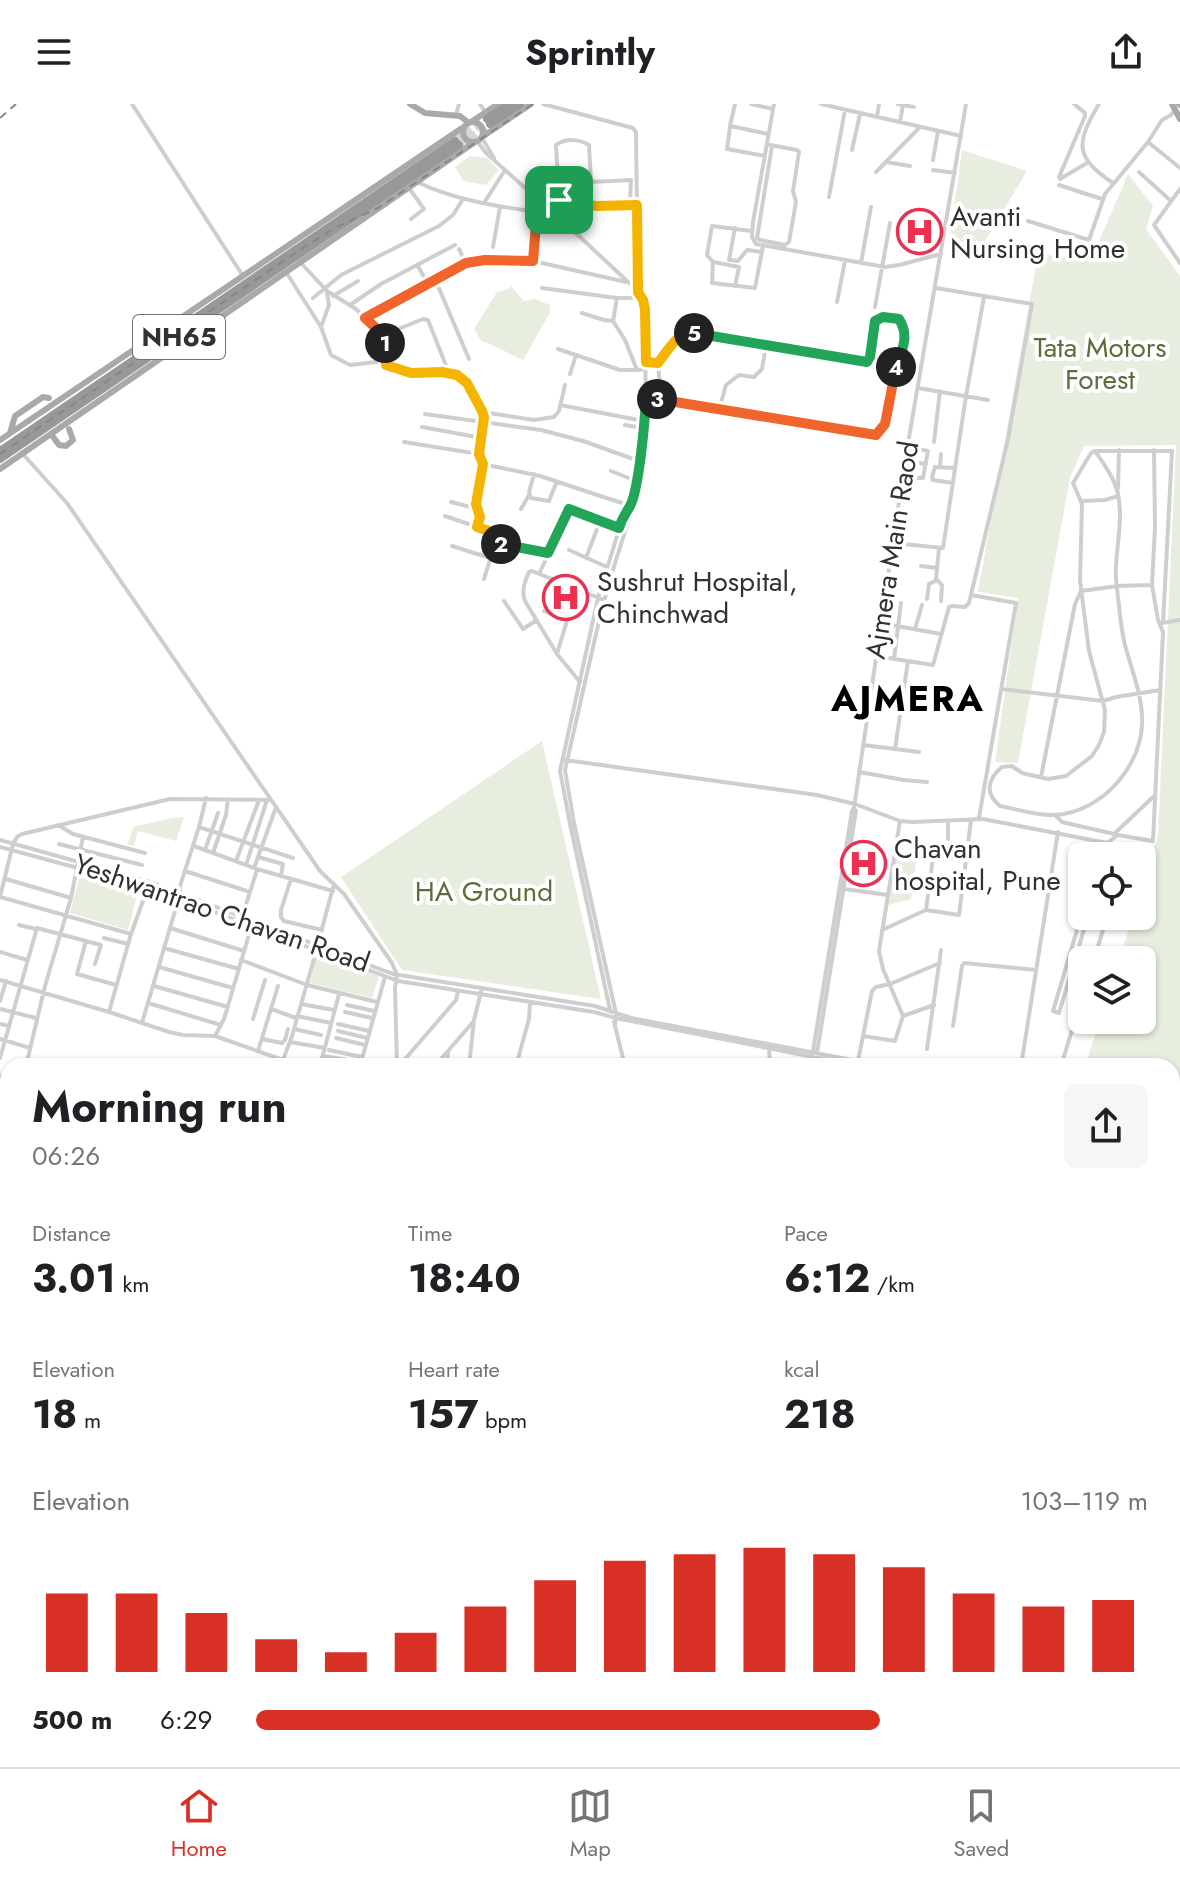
<!DOCTYPE html>
<meta charset="utf-8">
<style>
:root{--surface:#fff;--page:#f6f6f6;--text:#202124;--muted:#757577;--line:#e0e0e0;--accent:#d93025}
body{margin:0;font-family:Jost,sans-serif;background:var(--page);color:var(--text);height:100vh;display:flex;flex-direction:column;font-size:30px;white-space:nowrap}
*{box-sizing:border-box;margin:0}
p{font-size:26px;color:var(--muted)}
.icon{flex:none;width:44px;height:44px;fill:none;stroke:currentColor;stroke-width:2;stroke-linecap:round;stroke-linejoin:round}
.map{position:relative;flex:1;overflow:hidden}
.panel{position:absolute;left:0px;top:954px;width:1180px;height:710px;display:flex;flex-direction:column;background:var(--surface);border-radius:24px 24px 0 0;box-shadow:0 2px 6px #0004}
.panel>*{flex:none}
.fabs{position:absolute;left:1068px;top:738px;display:grid;gap:16px}
.fabs a{display:grid;place-items:center;width:88px;height:88px;border-radius:12px;background:var(--surface);box-shadow:0 2px 6px #0004;font-size:40px}
.pin{position:absolute;display:grid;place-items:center;width:68px;height:68px;color:#fff;margin:-34px;border-radius:16px;box-shadow:0 4px 12px #0006}
.km{position:absolute;width:40px;height:40px;margin:-20px;border-radius:50%;background:#222;color:#fff;font-size:22px;line-height:40px;text-align:center}
.round{display:grid;place-items:center;flex:none;width:84px;height:84px;border-radius:12px;background:var(--page)}
.head{display:flex;align-items:center;justify-content:space-between;height:136px;padding:0 32px}
h1{font-size:44px;font-weight:700;line-height:60px}
.figures{display:grid;grid-template-columns:repeat(3,1fr);gap:12px;height:136px;padding:8px 32px}
.figures div{display:grid;align-content:center}
.figures b{font-size:40px;font-weight:700}
.figures small{font-size:22px;font-weight:400}
.figures p{font-size:22px}
.chart{height:224px;padding:16px 32px}
.chart p{display:flex;justify-content:space-between}
.chart svg{width:100%;height:144px;margin-top:8px;stroke:var(--accent);stroke-width:6}
ul{padding:0 32px;list-style:none;font-size:26px}
li{display:grid;grid-template-columns:128px 96px 1fr;align-items:center;height:60px}
li i{height:20px;border-radius:10px;background:var(--accent)}
header{display:flex;justify-content:space-between;align-items:center;height:104px;padding:0 32px;background:var(--surface);font-size:36px;font-weight:700}
.tab-bar{display:flex;justify-content:space-around;align-items:center;height:112px;border-top:2px solid var(--line);background:var(--surface);font-size:22px;color:var(--muted)}
.tab-bar a{display:grid;justify-items:center;gap:4px}
.tab-bar .selected{color:var(--accent)}
.map>svg:first-child{display:block}
.green{fill:#e8eedf}
.lines{fill:none;stroke-linecap:round;stroke-linejoin:round}
.highway-tunnel{stroke:#d6d6d6;stroke-width:8;stroke-dasharray:8 4;stroke-linecap:butt}
.minor{stroke:#cecece;stroke-width:4}
.major{stroke:#a9a9a9;stroke-width:6}
.highway{stroke:#989898;stroke-width:8}
.rail{stroke:#868686;stroke-width:2;stroke-dasharray:8 6;stroke-linecap:butt}
.split-1-casing{stroke:#fff;stroke-width:16}
.split-2-casing{stroke:#fff;stroke-width:16}
.split-3-casing{stroke:#fff;stroke-width:16}
.split-4-casing{stroke:#fff;stroke-width:16}
.split-5-casing{stroke:#fff;stroke-width:16}
.split-6-casing{stroke:#fff;stroke-width:16}
.split-1{stroke:#f0652b;stroke-width:10}
.split-2{stroke:#f5b400;stroke-width:10}
.split-3{stroke:#22a559;stroke-width:10}
.split-4{stroke:#f0652b;stroke-width:10}
.split-5{stroke:#22a559;stroke-width:10}
.split-6{stroke:#f5b400;stroke-width:10}
.labels{text-anchor:middle;dominant-baseline:central;stroke-width:8;stroke-linejoin:round;paint-order:stroke}
.shield{fill:#fff;stroke:#6f6f6f;stroke-width:2}
.shield-label{font-size:26px;font-weight:bold;fill:#313131}
.poi-label{font-size:28px;fill:#313131;stroke:#fff;text-anchor:start}
.park-label{font-size:28px;fill:#596f3c;stroke:#fff}
.street-label{font-size:28px;fill:#313131;stroke:#fff}
.district-label{font-size:36px;font-weight:bold;letter-spacing:2px;fill:#000;stroke:#fff}
</style>
<header><svg class="icon" aria-label="menu" viewBox="0 0 24 24"><path d="M4 6h16M4 12h16M4 18h16"/></svg>Sprintly<svg class="icon" aria-label="share" viewBox="0 0 24 24"><path d="M12 15V3M7 8l5-5 5 5M5 13v7h14v-7"/></svg></header>
<div class="map">
<svg width="1180" height="1663" viewBox="0 0 1180 1663">
<rect width="100%" height="100%" fill="#fff"/>
<path class="green" d="M962,46L1027,67L979,147L948,145Z
M470,52L487,54L499,66L486,81L464,77L455,63Z
M1128,70L1153,102L1146,125L1180,172V1086L1172,1084V962H1085L1100,916H1142V856H1119L1133,812H1142V782L1158,732L1176,341L1084,342L1070,374L1018,659L995,658L1018,494L978,488L1038,150L1091,156Z
M511,182L524,197L535,195L550,201V209L523,256C508,249 496,242 481,237L474,225L497,188L509,185Z
M542,637L601,895L402,866L341,773Z
M184,713L176,737L138,727L134,742L127,740L134,723L171,714Z
M895,755L916,757L911,795L888,801Z
M80,771L138,788L128,826L70,809Z
M317,848L379,872L372,894L310,879Z"/>
<g class="lines">
<path class="highway-tunnel" d="M455,37L487,15
M459,41L490,20"/>
<path class="minor" d="M132,0L243,172
M480,0L485,8
M543,0L633,24L636,28L638,188
M735,0L730,22L768,30
M751,0L773,5
M774,0L753,118L752,133L756,140L885,163L899,161L941,150
M821,0L961,32
M898,0L914,3
M1099,0C1076,39 1074,53 1113,79
M456,11L459,0
M877,13L879,0
M900,18L903,1
M730,23L727,45L765,52
M482,34L494,54
M477,37L486,49L579,132L640,189L644,201L646,294L637,374L630,412L609,478L596,530L565,666L574,719L613,896L616,909L615,920
M1148,38L1180,64
M767,41H770L797,46L799,48L793,87L796,98L789,138L785,141L760,136L757,134L772,42
M852,46L860,10
M933,56L938,27
M886,58L910,62
M933,66L955,69
M876,68L920,23
M1139,68L1171,97
M1059,73L1085,12V9L1074,0
M1060,75L1087,59
M417,78C455,96 495,102 537,108L543,100
M1059,81L1102,95
M409,84L424,105L411,115
M1180,85L1154,121L1180,159
M829,93L845,6
M484,99L505,66
M630,101L631,76L591,78L589,41C579,35 566,34 556,41L559,96L582,98L587,101L597,102L637,101
M572,115L582,125L577,130
M1028,117L1089,136L1105,90L1148,38L1162,16L1171,11L1175,5
M567,121L581,105
M735,124L729,156L738,157L747,146L762,148
M752,127L712,122L707,151L713,158L712,179L755,184L763,142
M493,143L500,103
M459,145L466,159
M533,157L537,108
M300,158L327,187L356,205L378,226L386,241V261
M713,158L739,163L735,182
M861,159L871,103
M418,162L427,179
M286,168L321,223L331,251L350,261L376,258L396,263L411,269H449L457,271L467,279L484,313L479,350L483,360L476,400L480,413L477,423
M435,175L469,255
M542,184L617,194H642
M333,192L358,177
M313,194L341,171L439,122L453,111L463,95
M837,198L845,157
M350,201L381,180L455,141
M875,203L890,119
M582,209L604,216L613,217L617,194
M883,213L899,215L902,218L905,230V238L896,262L885,320L876,331L664,295L660,284L658,259L681,230L687,228L864,259L867,258L870,253L875,217Z
M365,214L461,161L485,156L533,157L626,178
M613,217L625,236L637,266L646,265
M321,223L329,201L327,189
M396,226L423,215L428,216L449,269
M558,245L620,266H637
M570,270L576,251
M918,284L988,296
M646,294L664,295
M721,299L726,281L739,271L754,273L762,265L766,242
M560,301L644,317
M483,308L534,316L554,313L559,307L565,281
M425,310L541,326L583,337L639,357
M625,321L643,324
M422,323L482,334
M404,338L479,350
M934,338L940,287
M1095,347C1104,360 1115,375 1118,390C1123,413 1117,439 1116,463C1115,473 1117,483 1118,493C1120,509 1121,526 1125,541C1131,564 1141,588 1142,612C1145,660 1102,709 1054,711C1037,712 1017,705 1000,702C984,689 988,675 1002,663L1012,662L1022,669L1048,675L1066,672L1092,652L1099,641L1104,628L1105,606L1089,547L1080,476L1082,400L1073,379L1091,349L1095,347H1172L1163,519
M22,349L67,399L320,767L344,790L392,859L397,871L395,884L397,962
M909,358L926,360
M483,360L540,372L631,402
M940,363L941,350
M611,367L636,377
M534,370L529,388L531,394L549,397L557,377
M903,373C910,373 916,374 923,374L928,347L911,344L907,373
M953,379L933,376L932,373L935,363L955,364
M1118,384L1119,346
M1082,397L1105,396L1118,392
M451,398L478,405
M521,405L529,391
M445,412L498,430L507,442
M495,439L548,449
M893,439L943,444L966,292L984,193
M452,442L490,454
M939,444L936,475L942,481L941,497
M569,446L607,463
M586,454L600,417
M921,462L937,464
M539,470L569,405L619,424
M484,475L498,430
M971,491L1016,499L979,714
M927,495L929,480L935,477
M504,497L523,525L537,516
M544,507L567,516
M880,519L941,530
M1162,519L1180,516
M915,525L922,501
M557,550L576,486
M876,552L933,561L949,503L952,502L965,503L969,499L1008,335L1032,200L936,184
M894,555L901,499
M580,578L557,550L525,497C521,487 525,477 529,468L532,467L604,496
M1001,585L1103,597L1116,593L1160,586
M863,641L919,648
M895,645L908,557
M565,656L817,691L855,700L900,717L913,718L983,715L1107,739
M859,668L904,676L927,678
M1041,673L1075,500L1081,487L1117,482L1151,481
M1056,712L1062,718L1114,730L1153,693
M58,721L73,730L145,749
M199,723L293,754
M948,735V717
M0,736L150,778L393,870L595,902L631,914L884,962
M59,740L142,761
M194,742L257,765L333,787
M0,743L148,783L398,877L594,908L616,914L859,962
M205,746L218,709
M213,749L226,711L228,695
M1099,752L1107,739L1118,731L1153,737L1163,528L1158,516L1152,481L1155,423L1154,346
M258,753L283,760L281,772
M894,753L966,754
M236,757L259,696
M246,761L267,696
M254,764L275,706
M185,767L250,788
M6,775L71,794
M291,775L281,806V813L284,817L322,826
M845,785L888,791
M0,793L13,740L17,733L22,730L170,695L270,696
M0,793L131,830
M926,806L933,754
M1082,809L1053,907L1059,909L1088,812
M242,813L257,766
M19,821L36,825
M170,824L244,847
M882,826L926,806L959,811L971,716
M104,834L128,840
M86,837L77,870L116,881
M164,844L239,865
M0,848L27,856
M241,856L307,881L377,898
M1094,856L1107,812
M159,863L233,884
M0,876L109,908L169,928L183,931L215,932L283,956L318,962
M154,882L228,903
M0,897L6,877
M148,899L221,921
M301,900L334,906
M347,901L374,907
M0,905L36,914
M271,905L296,914
M610,906L570,720L560,667L598,494L624,409L630,402
M109,908L131,830L148,783
M345,908L372,914
M297,912L331,919
M903,912L934,901
M253,915L265,876
M614,918L625,962
M142,919L180,790V782L199,723L206,694
M0,920L9,922
M338,920L369,927
M953,922L962,862L964,859L1036,866
M294,925L321,931
M338,927L367,934
M215,932L224,915L251,824
M863,932L895,937L903,912L883,865L879,847L900,717
M336,934L365,941
M0,935L30,944
M262,935L282,939L285,936L288,925
M290,938L325,944
M769,942L770,962
M927,945L941,846
M329,946L362,953
M258,947L278,882
M817,949L856,707L854,704
M323,952L360,958
M812,953L852,707L854,704L905,357L966,0
M0,954L37,824L101,841L95,860
M283,956L292,932L312,862L334,780
M858,957L872,887L876,883L890,880L940,859
M26,962L45,882L71,794L83,733
M320,962L339,890
M360,962L385,873
M399,962L456,896L458,887
M435,962L473,918
M447,962L448,948
M469,962L474,916L482,884
M516,962L529,915L530,898
M646,962L676,956L688,962
M1021,962L1058,728
M1061,962L1082,894
M0,972L8,976
M0,1006L6,1011
M0,1039L8,1041
M1172,1092L1180,1094
M1172,1097L1180,1099
M1172,1169L1180,1163
M1172,1206L1180,1201
M1172,1214L1180,1225
M1172,1253L1180,1247
M0,1471L7,1419L8,1360
M1010,1656L1015,1663
M103,1663L104,1656
M253,1663L262,1656
M449,1663L458,1656"/>
<path class="major" d="M410,0L425,9L460,12L469,19
M1172,0L1180,15
M1179,0L1180,1
M463 28a10 10 0 1 1 20 0a10 10 0 1 1-20 0Z
M471,18L498,0
M482,33L531,0
M10,329L15,312L43,293L49,294
M51,330L59,341L66,342L73,336L69,325
M0,336L465,22
M0,365L475,38
M1172,1265L1180,1259
M1172,1277L1180,1271
M1172,1428L1180,1439
M1172,1437L1180,1449
M624,1663L633,1656
M640,1663L649,1656"/>
<path class="highway" d="M487,15L509,0
M490,20L520,0
M0,347L455,37
M0,355L459,41"/>
<path class="rail" d="M0,14L16,0
M0,350L304,143L335,124L378,104L533,0"/>
</g>
<g class="lines">
<defs>
<path id="split-1" d="M385,239L378,226L365,214L466,159L485,156L533,157L537,108L544,100L549,105L559,96"/>
<path id="split-2" d="M385,239L386,261L411,269L442,268L457,271L467,279L482,307L484,313L479,350L483,360L476,400L480,413L477,423L498,430L495,439L501,440"/>
<path id="split-3" d="M501,440L548,449L569,405L619,424C622,414 625,411 630,402C639,386 645,315 646,294L657,295"/>
<path id="split-4" d="M657,295L876,331L885,320L896,263"/>
<path id="split-5" d="M694,229L867,258L870,253L875,217L883,213L899,215C910,232 902,246 896,263"/>
<path id="split-6" d="M559,96L582,98L587,101L597,102L637,101L638,188L643,196L645,205L646,258L658,259C668,247 677,227 694,229"/>
</defs>
<use href="#split-1" class="split-1-casing"/>
<use href="#split-2" class="split-2-casing"/>
<use href="#split-3" class="split-3-casing"/>
<use href="#split-4" class="split-4-casing"/>
<use href="#split-5" class="split-5-casing"/>
<use href="#split-6" class="split-6-casing"/>
<use href="#split-1" class="split-1"/>
<use href="#split-2" class="split-2"/>
<use href="#split-3" class="split-3"/>
<use href="#split-4" class="split-4"/>
<use href="#split-5" class="split-5"/>
<use href="#split-6" class="split-6"/>
</g>
<defs>
<symbol id="hospital-ring" viewBox="-11 -11 22 22"><circle r="9.5" fill="#fff" stroke="#eb3051" stroke-width="1.5"/><path d="M-5-5h3v3.5h4V-5h3V5h-3V1.5h-4V5h-3Z" fill="#eb3051"/></symbol>
</defs>
<g fill-rule="evenodd">
<use href="#hospital-ring" x="894" y="102" width="51" height="51"/>
<use href="#hospital-ring" x="540" y="468" width="51" height="51"/>
<use href="#hospital-ring" x="838" y="734" width="51" height="51"/>
</g>
<g class="labels">
<rect class="shield" x="133" y="211" width="92" height="44" rx="6"/>
<g class="shield-label">
<text x="179" y="233">NH65</text>
</g>
<g class="poi-label">
<text x="950" y="112">Avanti<tspan x="950" dy="32">Nursing Home</tspan></text>
<text x="597" y="477">Sushrut Hospital,<tspan x="597" dy="32">Chinchwad</tspan></text>
<text x="894" y="744">Chavan<tspan x="894" dy="32">hospital, Pune</tspan></text>
</g>
<g class="park-label">
<text x="1100" y="243">Tata Motors<tspan x="1100" dy="32">Forest</tspan></text>
<text x="484" y="787">HA Ground</text>
</g>
<g class="street-label">
<text transform="translate(892 446) rotate(-81)">Ajmera Main Raod</text>
<text transform="translate(222 809) rotate(19)">Yeshwantrao Chavan Road</text>
</g>
<g class="district-label">
<text x="908" y="594">AJMERA</text>
</g>
</g>
</svg>
<div class="fabs">
<a><svg class="icon" aria-label="locate" viewBox="0 0 24 24"><circle cx="12" cy="12" r="6"/><path d="M12 2v4M12 18v4M2 12h4M18 12h4"/></svg></a>
<a><svg class="icon" aria-label="layers" viewBox="0 0 24 24"><path d="M12 4l9 5-9 5-9-5zM3 14l9 5 9-5"/></svg></a>
</div>
<div class="pin" style="left:559px;top:96px;background:#1e9e55"><svg class="icon" aria-label="arrive" viewBox="0 0 24 24"><path d="M6 21V4h12l-3 4 3 4H6"/></svg></div>
<b class="km" style="left:385px;top:239px">1</b>
<b class="km" style="left:501px;top:440px">2</b>
<b class="km" style="left:657px;top:295px">3</b>
<b class="km" style="left:896px;top:263px">4</b>
<b class="km" style="left:694px;top:229px">5</b>
<section class="panel">
<div class="head"><div><h1>Morning run</h1><p>06:26</p></div><a class="round"><svg class="icon" aria-label="share" viewBox="0 0 24 24"><path d="M12 15V3M7 8l5-5 5 5M5 13v7h14v-7"/></svg></a></div>
<div class="figures">
<div><p>Distance</p><b>3.01<small> km</small></b></div>
<div><p>Time</p><b>18:40</b></div>
<div><p>Pace</p><b>6:12<small> /km</small></b></div>
</div>
<div class="figures">
<div><p>Elevation</p><b>18<small> m</small></b></div>
<div><p>Heart rate</p><b>157<small> bpm</small></b></div>
<div><p>kcal</p><b>218</b></div>
</div>
<div class="chart"><p><span>Elevation</span>103–119 m</p>
<svg viewBox="0 0 160 44" preserveAspectRatio="none"><path d="M5 44V20M15 44V20M25 44V26M35 44V34M45 44V38M55 44V32M65 44V24M75 44V16M85 44V10M95 44V8M105 44V6M115 44V8M125 44V12M135 44V20M145 44V24M155 44V22"/></svg>
</div>
<ul>
<li><b>500 m</b>6:29<i style="width:70%"></i></li>
</ul>
</section>
</div>
<nav class="tab-bar">
<a class="selected"><svg class="icon" aria-label="home" viewBox="0 0 24 24"><path d="M3 11l9-7 9 7M6 9v11h12V9"/></svg>Home</a>
<a><svg class="icon" aria-label="map" viewBox="0 0 24 24"><path d="M3 6l6-2 6 2 6-2v14l-6 2-6-2-6 2zM9 4v14M15 6v14"/></svg>Map</a>
<a><svg class="icon" aria-label="saved" viewBox="0 0 24 24"><path d="M7 4h10v16l-5-4-5 4z"/></svg>Saved</a>
</nav>
